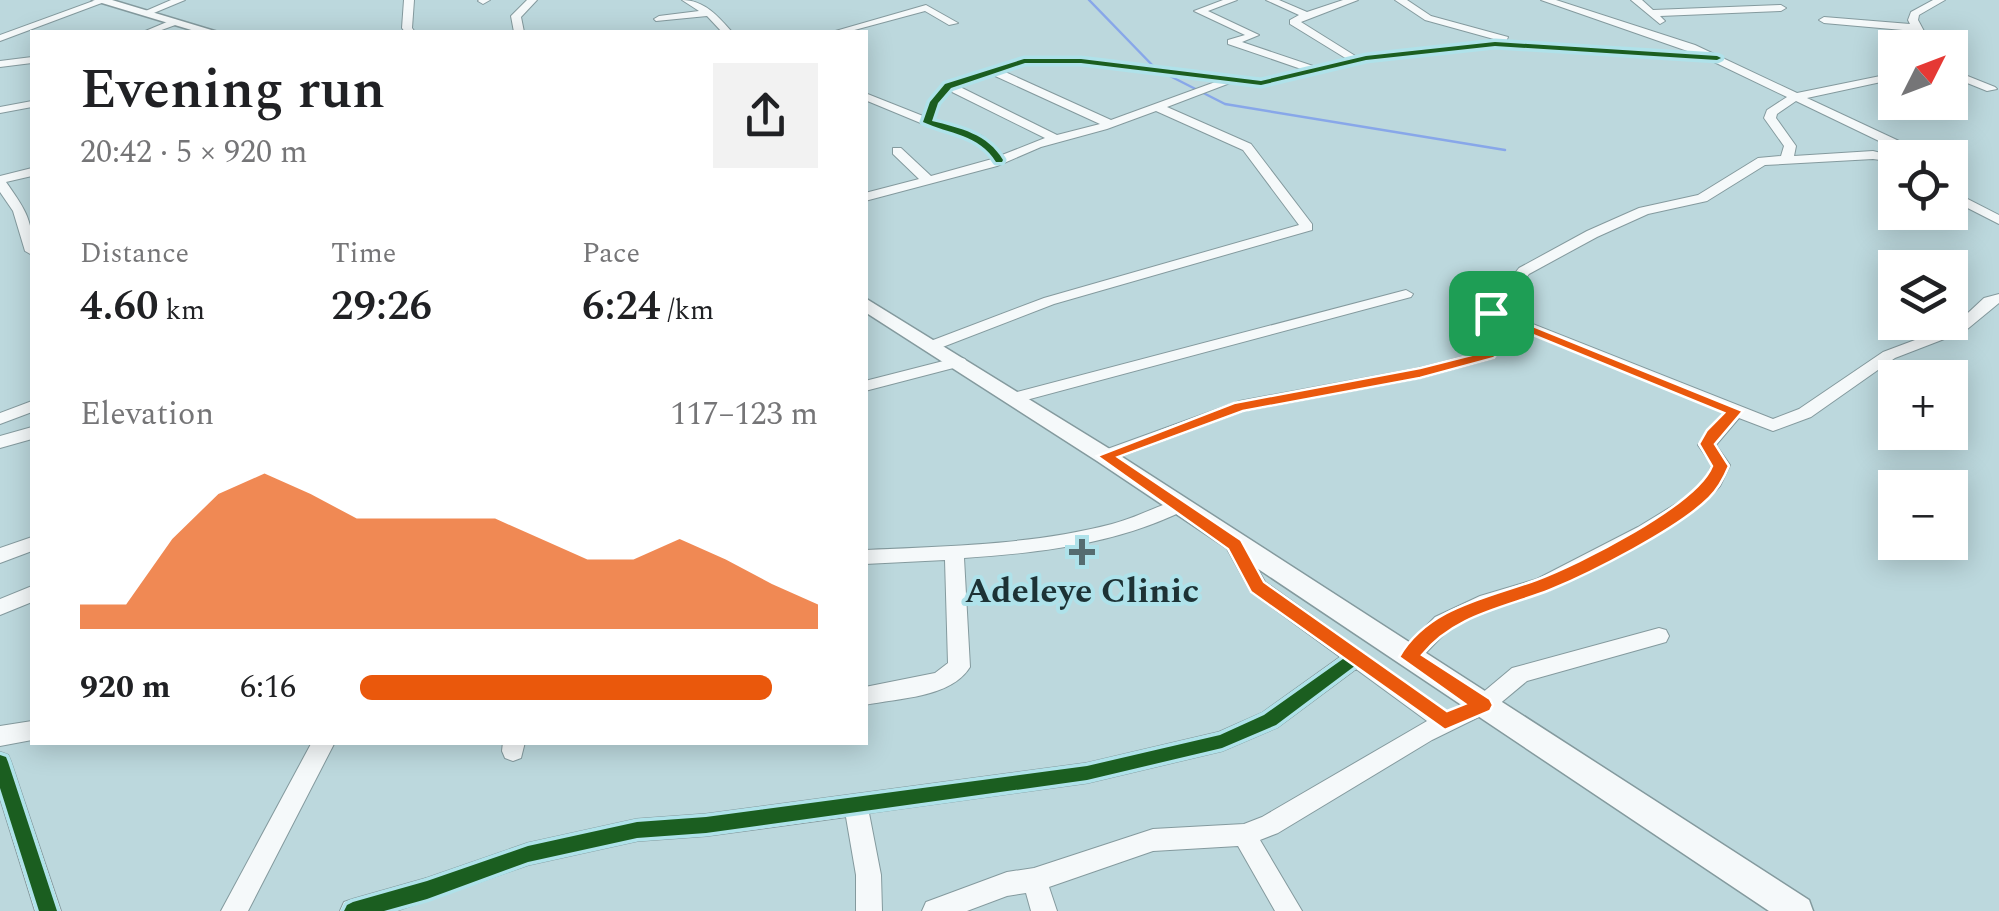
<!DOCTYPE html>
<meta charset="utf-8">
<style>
:root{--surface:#fff;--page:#f2f2f2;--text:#202124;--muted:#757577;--accent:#ea580c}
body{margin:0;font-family:Spectral,serif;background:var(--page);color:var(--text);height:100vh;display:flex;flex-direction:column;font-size:38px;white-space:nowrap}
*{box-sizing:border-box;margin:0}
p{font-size:32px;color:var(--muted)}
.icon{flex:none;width:55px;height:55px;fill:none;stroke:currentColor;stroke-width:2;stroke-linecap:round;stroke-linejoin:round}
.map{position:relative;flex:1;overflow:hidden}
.panel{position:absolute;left:30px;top:30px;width:838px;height:715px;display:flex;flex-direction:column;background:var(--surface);border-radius:0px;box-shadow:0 5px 25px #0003}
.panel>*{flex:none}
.needle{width:65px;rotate:48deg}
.tools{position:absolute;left:1878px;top:30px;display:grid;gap:20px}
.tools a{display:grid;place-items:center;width:90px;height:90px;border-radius:0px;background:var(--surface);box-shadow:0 5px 25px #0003;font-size:50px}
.pin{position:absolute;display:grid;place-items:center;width:85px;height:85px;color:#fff;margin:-42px;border-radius:20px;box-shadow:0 5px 15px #0006}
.round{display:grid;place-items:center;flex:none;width:105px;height:105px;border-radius:0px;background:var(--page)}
.headline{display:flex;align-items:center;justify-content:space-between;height:170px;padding:0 50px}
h1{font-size:55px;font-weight:600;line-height:75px}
.metrics{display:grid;grid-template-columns:repeat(3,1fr);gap:15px;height:170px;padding:10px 50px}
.metrics div{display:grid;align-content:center}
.metrics b{font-size:42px;font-weight:600}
.metrics small{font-size:28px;font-weight:400}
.metrics p{font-size:28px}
.chart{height:280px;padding:20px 50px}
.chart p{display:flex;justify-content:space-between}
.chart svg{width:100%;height:180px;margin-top:10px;fill:var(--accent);opacity:.7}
ul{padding:0 50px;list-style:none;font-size:32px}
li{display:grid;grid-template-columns:160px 120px 1fr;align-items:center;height:75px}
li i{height:25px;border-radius:12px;background:var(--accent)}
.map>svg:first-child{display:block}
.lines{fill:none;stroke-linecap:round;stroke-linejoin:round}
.stream{stroke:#88a7e9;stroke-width:2.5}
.minor-casing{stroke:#849a9e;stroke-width:2}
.major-casing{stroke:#849a9e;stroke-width:3}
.minor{fill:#f5f9fa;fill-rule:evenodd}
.major{fill:#f5f9fa;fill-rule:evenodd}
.cycleway-casing{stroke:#afe2ea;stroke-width:7}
.cycleway{fill:#1b5e20;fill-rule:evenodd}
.route{fill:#ea580c;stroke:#fff;stroke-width:2.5;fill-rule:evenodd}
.poi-dot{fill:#556c70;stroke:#afe2ea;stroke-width:4}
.labels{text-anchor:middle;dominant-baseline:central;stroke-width:8;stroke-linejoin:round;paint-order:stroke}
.poi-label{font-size:35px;font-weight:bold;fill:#1d3235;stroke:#afe2ea}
</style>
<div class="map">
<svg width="1999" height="911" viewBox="0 0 1999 911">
<rect width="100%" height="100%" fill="#bcd8dd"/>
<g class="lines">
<path class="stream" d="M1089,0L1157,70
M1166,74L1225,104L1505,150"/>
<defs>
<path id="minor" d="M96,0L107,1L0,41V35Z
M171,0H185L149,15L141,13Z
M404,0H414L412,28L415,32H405L402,28Z
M490,0L483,4L478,1L479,0Z
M527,0H537L521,17L524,32H514L511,16Z
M682,0C704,0 718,16 732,32H722L707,16L656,21L654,19L659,16L699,11Z
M1223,0H1237L1208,11L1259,35L1242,42L1316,67L1347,59L1290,24V20L1299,15L1266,0H1279L1307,12L1343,0H1358L1301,22L1357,57L1501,41L1425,20L1395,0H1407L1431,16L1508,37L1506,42L1696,54L1541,0H1556L1695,45L1797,93L1895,73V79L1807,98L1914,148L1916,158H1904V153L1796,101L1777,114L1776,118L1796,146L1794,156L1873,151L1901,158H1895V162L1873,159L1765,165L1707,201L1648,214L1597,237L1529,274L1500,311L1773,419L1799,409L1883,352L1955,325L1984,298L1999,294V303L1965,331L1895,358L1811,417L1773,431L1739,418L1716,445L1730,465L1720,486L1706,501L1652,537L1550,590L1493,607L1449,629L1416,663L1409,665L1402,663L1398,657L1402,651L1435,617L1480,596L1537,579L1638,527L1694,493L1706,479L1712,465L1698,445L1725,412L1496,320L1505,345L1494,358L1420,378L1243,411L1105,462L1096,456L1099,452L1240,401L1419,368L1482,352L1489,344L1480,322L1483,313L1519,268L1587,231L1639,208L1698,195L1758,158L1781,156L1784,146L1764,118L1767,110L1787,97L1712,61L1495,47L1366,61L1261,86L1230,83L1167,107L1251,144L1312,224V230L1054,304L940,348H928L926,345L928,342L1044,298L1299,225L1243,150L1156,111L1107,129L1041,147L997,166L865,201V193L919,179L893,154V148H901L931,176L992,159L983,147L964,137L923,124L865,100V93L923,116L928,102L944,84L1024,58H1081L1261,80L1304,70L1228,44V40L1245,35L1194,11ZM1025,64H1081L1218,81L1111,120L1003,71ZM993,75L1100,124L1057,135L958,86ZM950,91L1045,138L1002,155L982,136L933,120L939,103Z
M1631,0H1642L1653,10L1781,5L1786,8L1781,11L1660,16L1665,21L1660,24Z
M1933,0H1945L1919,15L1918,20L1933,48H1923L1914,31L1824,23L1819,20L1824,17L1910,24L1908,20L1911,12Z
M926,5L958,23L949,25L925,11L847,32H832Z
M174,19L179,22L178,24L156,32H143Z
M32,57V63L0,67V61Z
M1950,69L1995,87L1997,89L1987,91L1950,76Z
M32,101V107L0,113V107Z
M32,168V176L6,182C25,209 34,221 32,255L25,251L13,211L0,192V176Z
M1950,190L1999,215V224L1950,199Z
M1406,290L1413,294L1411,297L1015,403L1007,398L1009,394Z
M959,357L965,359L967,362L965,365L865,391V381Z
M32,401V412L0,424V413Z
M32,427V439L0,448V436Z
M1177,500L1183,501L1186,506L1183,511C1115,544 1039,553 964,558L970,667C951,698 898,698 865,705V687L935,673L948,663L945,560L865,564V550C947,546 1032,545 1112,524C1135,518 1155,507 1177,500Z
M32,537V551L0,563V548Z
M1235,538L1242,540L1265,582L1447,712L1475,699L1512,668L1659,628L1666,630L1669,636L1666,642L1659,644L1527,681L1491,711L1432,740L1278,833L1260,840L1302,911H1275L1238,846L1153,851L1049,887L1057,911H1031L1026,893L1007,896L967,911H922L926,902L1007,872L1034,868L1153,829L1244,824L1262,817L1427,721L1356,669L1278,727L1222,751L1087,783L869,813L881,875L882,911H856V875L846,817L706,836L637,841L528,865L396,911H340L344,902L353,899L427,878L528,843L637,819L706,814L1087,763L1219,732L1262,713L1340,657L1251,592L1225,545L1228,540Z
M32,586V602L0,615V599Z
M32,721V740L0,746V726Z
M312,742H335L248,911H221Z
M503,742H525L521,758L513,761L505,758L502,751Z
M0,752L8,755L11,762L61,911H35L0,798Z"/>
<path id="major" d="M92,0H112L218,32H198Z
M865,298L1113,451L1809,900L1813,911H1769L1097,461L865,312Z"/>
</defs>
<use href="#minor" class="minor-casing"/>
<use href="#major" class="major-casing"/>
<use href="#minor" class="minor"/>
<use href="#major" class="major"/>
<defs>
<path id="cycleway" d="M1495,42L1717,56L1721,58L1717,60L1495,46L1366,60L1261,85L1081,63H1025L951,88L938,103L932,121C960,128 988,134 1003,160L1002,162H996C979,134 949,134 923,122L930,102L945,84L1024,59H1081L1261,81L1366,56Z
M1355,652L1360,654L1363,658L1360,662L1276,725L1222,748L1087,780L706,833L637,838L528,862L427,899L384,911H344L347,905L353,902L427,881L528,846L637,822L706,817L1087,766L1220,735L1264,715L1350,654Z
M0,755L6,757L8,762L57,911H39L0,788Z"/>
</defs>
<use href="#cycleway" class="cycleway-casing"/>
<use href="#cycleway" class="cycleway"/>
</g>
<path class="route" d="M1491,309L1743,411L1715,444L1729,466C1724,478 1719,488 1709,498C1678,529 1591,573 1550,590C1504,608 1454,615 1422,655L1490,699L1493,705L1490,711L1445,730L1251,592L1228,549L1097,456L1234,403L1420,368L1483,352L1490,345L1481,322L1486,310ZM1496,320L1724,413L1707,430L1699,444L1712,466C1697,505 1577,565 1536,580C1487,598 1428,607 1399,657L1465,704L1447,711L1264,582L1241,540L1118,457L1243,411L1420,378L1494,358L1504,345Z"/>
<path class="poi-dot" d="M1077 537h10v10h10v10h-10v10h-10v-10h-10v-10h10z"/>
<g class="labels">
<g class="poi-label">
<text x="1082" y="591">Adeleye Clinic</text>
</g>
</g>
</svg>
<div class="tools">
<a><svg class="needle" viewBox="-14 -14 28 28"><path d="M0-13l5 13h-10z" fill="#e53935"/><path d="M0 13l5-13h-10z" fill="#757577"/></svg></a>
<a><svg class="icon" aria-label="locate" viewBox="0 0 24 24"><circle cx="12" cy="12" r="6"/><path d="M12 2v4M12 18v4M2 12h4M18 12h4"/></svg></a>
<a><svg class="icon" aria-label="layers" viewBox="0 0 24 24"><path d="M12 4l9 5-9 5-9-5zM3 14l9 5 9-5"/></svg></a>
<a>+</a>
<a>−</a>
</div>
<div class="pin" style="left:1491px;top:313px;background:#1e9e55"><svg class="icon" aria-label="arrive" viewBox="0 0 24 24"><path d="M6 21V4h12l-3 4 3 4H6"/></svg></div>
<section class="panel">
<div class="headline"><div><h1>Evening run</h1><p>20:42 · 5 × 920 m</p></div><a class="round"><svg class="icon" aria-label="share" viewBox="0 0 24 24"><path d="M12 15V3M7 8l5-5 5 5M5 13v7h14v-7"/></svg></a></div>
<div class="metrics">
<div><p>Distance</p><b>4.60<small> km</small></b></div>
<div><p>Time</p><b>29:26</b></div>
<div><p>Pace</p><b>6:24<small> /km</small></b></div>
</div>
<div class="chart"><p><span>Elevation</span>117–123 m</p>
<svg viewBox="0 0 160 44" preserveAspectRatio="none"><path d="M0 44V38L10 38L20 22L30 11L40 6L50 11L60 17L70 17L80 17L90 17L100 22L110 27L120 27L130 22L140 27L150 33L160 38V44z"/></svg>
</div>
<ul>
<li><b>920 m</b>6:16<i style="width:90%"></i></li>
</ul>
</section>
</div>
